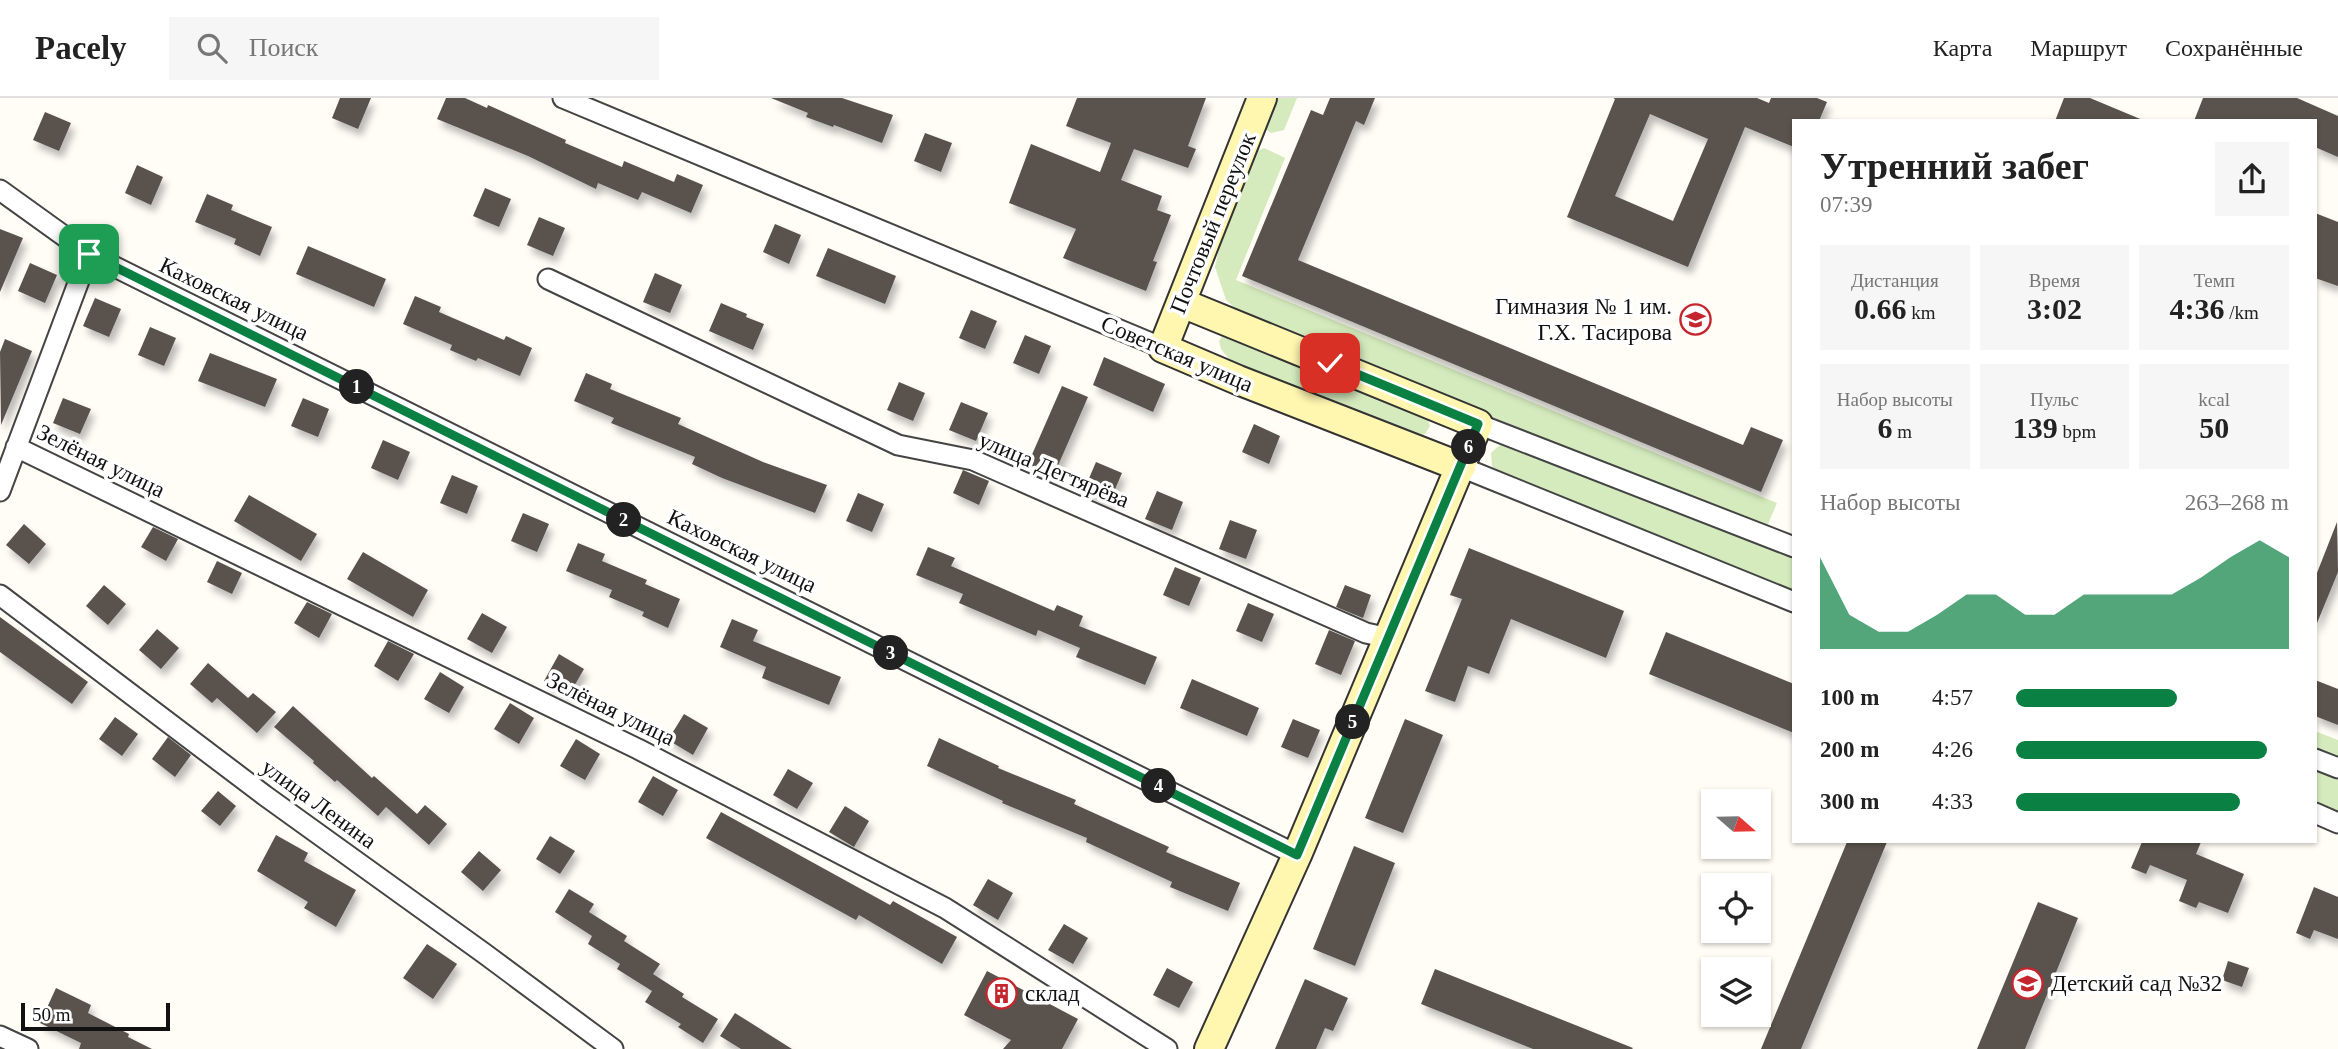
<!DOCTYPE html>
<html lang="ru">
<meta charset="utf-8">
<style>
:root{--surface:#fff;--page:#f6f6f6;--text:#222;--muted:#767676;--line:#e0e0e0;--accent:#0b8043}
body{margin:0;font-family:"Times New Roman",serif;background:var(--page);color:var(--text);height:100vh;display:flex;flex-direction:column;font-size:26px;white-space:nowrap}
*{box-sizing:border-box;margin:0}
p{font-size:23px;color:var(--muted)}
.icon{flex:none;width:38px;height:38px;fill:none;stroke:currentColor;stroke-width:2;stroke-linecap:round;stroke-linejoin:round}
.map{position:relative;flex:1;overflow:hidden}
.side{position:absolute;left:1792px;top:21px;width:525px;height:724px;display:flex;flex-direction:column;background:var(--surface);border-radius:0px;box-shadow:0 2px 5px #0004}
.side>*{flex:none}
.needle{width:46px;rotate:110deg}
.controls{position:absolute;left:1701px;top:691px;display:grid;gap:14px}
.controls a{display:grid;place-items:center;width:70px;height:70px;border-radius:0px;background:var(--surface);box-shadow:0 2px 5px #0004;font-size:35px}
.scale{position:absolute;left:21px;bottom:18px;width:149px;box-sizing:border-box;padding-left:7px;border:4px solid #111;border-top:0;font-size:19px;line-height:24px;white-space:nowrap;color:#111;-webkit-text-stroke:5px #fff;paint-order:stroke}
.pin{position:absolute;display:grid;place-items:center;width:60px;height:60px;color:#fff;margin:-30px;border-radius:14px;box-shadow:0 4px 10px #0006}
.km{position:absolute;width:35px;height:35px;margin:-18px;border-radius:50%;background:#222;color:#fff;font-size:19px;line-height:35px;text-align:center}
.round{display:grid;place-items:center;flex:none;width:74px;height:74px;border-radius:0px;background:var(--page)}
.headline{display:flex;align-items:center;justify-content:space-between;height:119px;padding:0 28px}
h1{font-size:38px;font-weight:700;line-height:52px}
.stats{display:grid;grid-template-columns:repeat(3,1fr);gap:10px;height:119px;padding:7px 28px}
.stats div{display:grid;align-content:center;border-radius:0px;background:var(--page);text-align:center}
.stats b{font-size:30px;font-weight:700}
.stats small{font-size:19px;font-weight:400}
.stats p{font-size:19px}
.chart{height:196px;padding:14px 28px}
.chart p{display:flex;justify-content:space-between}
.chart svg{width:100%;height:126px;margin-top:7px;fill:var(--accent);opacity:.7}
ul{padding:0 28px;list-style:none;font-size:23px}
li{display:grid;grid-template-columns:112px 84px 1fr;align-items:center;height:52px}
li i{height:18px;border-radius:9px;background:var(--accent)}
header{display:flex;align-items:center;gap:42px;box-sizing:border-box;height:98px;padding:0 35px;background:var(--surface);border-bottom:2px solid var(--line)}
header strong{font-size:33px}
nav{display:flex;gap:38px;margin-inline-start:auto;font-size:24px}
.search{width:490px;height:63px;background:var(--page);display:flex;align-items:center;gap:18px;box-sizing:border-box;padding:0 24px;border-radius:0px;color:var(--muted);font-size:26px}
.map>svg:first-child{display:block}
.green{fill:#d5ebbd}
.building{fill:#5a524d;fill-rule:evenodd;filter:url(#shadow)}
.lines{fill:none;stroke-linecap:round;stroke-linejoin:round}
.minor-casing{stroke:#444;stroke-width:23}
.secondary-casing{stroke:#333;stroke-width:32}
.minor{stroke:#fff;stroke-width:19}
.secondary{stroke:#fff6b0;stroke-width:28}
.route-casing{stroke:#fff;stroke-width:14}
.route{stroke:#0b8043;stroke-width:9}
.labels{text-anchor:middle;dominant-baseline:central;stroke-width:7;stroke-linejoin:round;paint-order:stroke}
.street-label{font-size:23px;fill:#111;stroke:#fff}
.poi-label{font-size:23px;fill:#111;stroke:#fff;text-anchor:start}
</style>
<header>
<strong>Pacely</strong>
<div class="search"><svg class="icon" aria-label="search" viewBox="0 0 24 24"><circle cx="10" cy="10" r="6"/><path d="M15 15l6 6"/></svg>Поиск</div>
<nav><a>Карта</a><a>Маршрут</a><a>Сохранённые</a></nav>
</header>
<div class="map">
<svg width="2338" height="951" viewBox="0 0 2338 951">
<defs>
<filter id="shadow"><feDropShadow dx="4" dy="7" stdDeviation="3.5" flood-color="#0004"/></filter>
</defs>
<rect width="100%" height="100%" fill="#fffdf5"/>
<path class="green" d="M1277,0H1297L1284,32L1271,35L1265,31Z
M1264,50L1285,60L1236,182L1777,405L1766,431L1244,218L1226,202L1215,169L1221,143L1257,53Z
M1229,236L1426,317L1430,328L1425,336L1418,339L1258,282L1229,261L1221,251L1219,243L1223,237Z
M1501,346H1513L1794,461V494L1498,375L1492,368L1491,355Z
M2315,633L2338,642V663L2315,654Z
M2315,672L2338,682V713L2315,703Z"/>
<path class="building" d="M340,0H371L358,31L332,20Z
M446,0H465L487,10L488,7L566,42L565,45L622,69L624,63L674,84L677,76L703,87L691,115L642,94L638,102L598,85L596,91L528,58L437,21Z
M771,0H842L893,17L882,45L834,27L833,29L806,19L808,15Z
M1077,0H1206L1188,48L1196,51L1188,70L1134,51L1121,82L1162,98L1157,112L1171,117L1153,163L1157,164L1146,193L1063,160L1076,131L1009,105L1031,46L1100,74L1111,45L1066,28Z
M1330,0H1375L1364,27L1356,23L1298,162L1743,347L1751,329L1783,342L1761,394L1242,178L1311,12L1323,17Z
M1613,0H1757L1769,5L1771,0H1817L1827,4L1819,23H1794V49L1745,29L1688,169L1567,119L1615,1ZM1650,16L1708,41L1673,123L1615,98Z
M2064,0H2090L2145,23H2055Z
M2203,0H2297L2338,18V59L2315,49V23H2194Z
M45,14L71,25L59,53L33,42Z
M925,35L952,45L941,74L914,63Z
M137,67L163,79L151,107L125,95Z
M485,90L511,101L499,129L473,118Z
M207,96L233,107L231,112L272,129L260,158L234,146L236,141L195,124Z
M2315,115L2338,124V188L2315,180Z
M539,119L565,130L553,158L527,147Z
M775,126L801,137L789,166L763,154Z
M0,131L23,140L0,194Z
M308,148L386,181L374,209L296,176Z
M828,150L896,178L885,206L816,178Z
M30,165L57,177L45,205L18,193Z
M655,175L682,187L670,215L643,204Z
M415,198L441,209L439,214L504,242L506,238L532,250L520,278L478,260L476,263L450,252L452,247L403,226Z
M95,200L121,211L109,239L83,228Z
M721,205L747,216L746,219L764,226L753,252L709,233Z
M971,212L997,223L985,251L959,240Z
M150,229L176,240L164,268L138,257Z
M1025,237L1051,248L1039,276L1013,265Z
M5,241L32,253L1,327L0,254Z
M210,255L277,281L265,309L198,283Z
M1104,259L1165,286L1153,314L1093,287Z
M586,275L612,286L610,291L681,320L678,326L763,364L827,387L815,415L722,380L692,366L695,359L611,325L614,320L574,303Z
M899,284L925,295L913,323L887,312Z
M1062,288L1088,299L1053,379L1027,368Z
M63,300L91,311L80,336L53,325Z
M303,300L329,311L318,339L291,328Z
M961,304L988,315L976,343L949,332Z
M1254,326L1280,338L1269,366L1242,354Z
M383,342L410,354L398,382L371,370Z
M1096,364L1122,375L1110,403L1084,392Z
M963,372L989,383L979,407L953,395Z
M452,377L478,388L467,416L440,405Z
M1157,393L1183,404L1172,432L1145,421Z
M858,395L884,406L872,434L846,423Z
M249,397L317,436L301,463L234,423Z
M523,415L549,426L537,454L511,443Z
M1230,422L1257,432L1246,461L1219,451Z
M2337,424L2338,474L2315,530V480Z
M24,426L46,446L29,466L6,447Z
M153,429L178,441L166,463L141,449Z
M578,445L605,456L602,463L647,482L645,486L680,501L668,530L642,518L644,514L609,499L612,492L566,473Z
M928,449L955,460L951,468L1054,513L1057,507L1083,518L1079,528L1157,559L1145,587L1076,559L1080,550L1038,532L1036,538L959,505L963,496L916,477Z
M1469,450L1624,513L1606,560L1511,521L1489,576L1468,568L1455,604L1425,593L1462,501L1450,497Z
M363,454L428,492L413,519L347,481Z
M217,463L242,475L232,496L207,484Z
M1175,469L1201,480L1189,508L1163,497Z
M104,487L126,506L108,527L86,508Z
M1345,487L1371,497L1363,520L1336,509Z
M307,504L332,516L319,540L294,525Z
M1248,505L1274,516L1262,544L1236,533Z
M482,515L507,529L492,555L467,541Z
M0,519L88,584L72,606L0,554Z
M732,521L758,532L753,543L841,579L829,607L762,580L766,569L720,549Z
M157,531L179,550L161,571L139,552Z
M1329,532L1355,543L1341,577L1315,566Z
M1666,534L1794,586V635L1649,576Z
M388,543L414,556L398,583L374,568Z
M559,556L584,571L569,597L544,583Z
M208,565L248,600L253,595L276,614L257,635L217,600L212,605L190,586Z
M440,574L464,589L449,615L424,601Z
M1192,581L1259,610L1247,638L1180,610Z
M2315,582L2338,591V627L2315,618Z
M510,605L534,620L519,646L494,631Z
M293,608L372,680L374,678L417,716L425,707L447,726L429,747L386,709L378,718L337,682L335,684L313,665L314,663L274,629Z
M684,616L708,630L693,657L668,642Z
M115,619L138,636L122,658L99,641Z
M1293,621L1320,632L1308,660L1281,649Z
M1405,621L1443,637L1403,735L1365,720Z
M168,639L191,657L175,679L152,661Z
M939,640L999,668L998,670L1076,702L1074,706L1169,749L1166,754L1240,785L1228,813L1170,789L1172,784L1086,744L1087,740L1002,705L1003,703L927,668Z
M576,641L600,656L585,682L560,668Z
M788,671L813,685L797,711L773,697Z
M653,678L678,692L663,718L638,704Z
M218,693L236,708L220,728L201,713Z
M845,708L869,723L854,749L829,734Z
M721,714L890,807L893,803L957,839L942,866L859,817L856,822L706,740Z
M276,737L308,755L304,763L356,792L336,829L304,810L308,804L257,773Z
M550,738L575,753L560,776L536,761Z
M1847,744H1887L1801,951H1761Z
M2142,744H2201L2196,756L2244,776L2228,815L2199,804L2196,810L2179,803L2187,782L2150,767L2146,776L2131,770Z
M1354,748L1395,765L1355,868L1313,851Z
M479,753L501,772L483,793L461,774Z
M988,781L1013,795L998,822L973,807Z
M2314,789L2338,799V841L2314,832L2310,841L2296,835Z
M569,791L594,806L589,814L627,838L624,843L660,866L653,876L684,896L682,899L718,921L703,945L678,929L681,926L645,904L652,893L617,871L620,866L588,846L592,838L555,814Z
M2038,804L2078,820L2025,951H1977Z
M1064,826L1088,840L1073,866L1048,852Z
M427,846L457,866L433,901L403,880Z
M2228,863L2249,870L2242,889L2222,882Z
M1167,870L1193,884L1179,910L1153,897Z
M1435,871L1633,950L1632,951H1533L1421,906Z
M987,873L1078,921L1062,951H1003L1011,942L964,917Z
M1305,881L1348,900L1333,933L1325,930L1316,951H1275Z
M56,890L91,907L88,915L129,936L128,939L152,951H79L81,945L40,925Z
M735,915L792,951H741L720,938Z"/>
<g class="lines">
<defs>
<path id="minor" d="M563,0L1163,250
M0,92L89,156L0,393
M89,156L1297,757
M548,181L898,347L973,362L1366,535L1389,540
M1478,326L1794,449
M16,349L638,651L945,810L1167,951
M1461,369L1794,504
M0,497L264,697L485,856L613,951
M2315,661L2338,670
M2315,715L2338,725
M0,938L28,951"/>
<path id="secondary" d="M1262,0L1163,250L1238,282L1461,369
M1182,205L1478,326L1297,757L1209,951"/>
</defs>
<use href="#minor" class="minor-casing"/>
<use href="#secondary" class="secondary-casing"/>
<use href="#minor" class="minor"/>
<use href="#secondary" class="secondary"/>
</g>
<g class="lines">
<defs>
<path id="route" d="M89,156L1297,757L1478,326L1330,265"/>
</defs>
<use href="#route" class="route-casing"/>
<use href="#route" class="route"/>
</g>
<defs>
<symbol id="school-ring" viewBox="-11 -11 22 22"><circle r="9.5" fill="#fff" stroke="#c4262e" stroke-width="1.5"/><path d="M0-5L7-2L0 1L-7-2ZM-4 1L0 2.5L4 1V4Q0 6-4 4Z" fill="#c4262e"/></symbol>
<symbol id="building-ring" viewBox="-11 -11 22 22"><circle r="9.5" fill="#fff" stroke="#c4262e" stroke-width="1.5"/><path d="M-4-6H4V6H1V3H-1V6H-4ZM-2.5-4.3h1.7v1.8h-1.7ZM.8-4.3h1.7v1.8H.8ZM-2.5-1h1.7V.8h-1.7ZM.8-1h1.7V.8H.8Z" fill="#c4262e"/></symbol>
</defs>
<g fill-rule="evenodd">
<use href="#school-ring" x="1678" y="204" width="35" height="35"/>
<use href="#school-ring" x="2010" y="868" width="35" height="35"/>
<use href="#building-ring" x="984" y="878" width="35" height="35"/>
</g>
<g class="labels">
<g class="street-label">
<text transform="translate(1213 125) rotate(-68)">Почтовый переулок</text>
<text transform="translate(234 201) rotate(26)">Каховская улица</text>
<text transform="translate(1177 256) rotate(23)">Советская улица</text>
<text transform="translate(101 363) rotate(26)">Зелёная улица</text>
<text transform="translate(1054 372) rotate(23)">улица Дегтярёва</text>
<text transform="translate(742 453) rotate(26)">Каховская улица</text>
<text transform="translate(611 611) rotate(26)">Зелёная улица</text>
<text transform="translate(319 706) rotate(36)">улица Ленина</text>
</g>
<g class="poi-label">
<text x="1672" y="208" text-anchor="end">Гимназия № 1 им.<tspan x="1672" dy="26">Г.Х. Тасирова</tspan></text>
<text x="2051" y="885">Детский сад №32</text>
<text x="1025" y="895">склад</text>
</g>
</g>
</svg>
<div class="controls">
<a><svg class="needle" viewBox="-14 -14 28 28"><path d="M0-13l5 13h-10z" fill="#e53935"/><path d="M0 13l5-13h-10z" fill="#767676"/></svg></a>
<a><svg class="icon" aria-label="locate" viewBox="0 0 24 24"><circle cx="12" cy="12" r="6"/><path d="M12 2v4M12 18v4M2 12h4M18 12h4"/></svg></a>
<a><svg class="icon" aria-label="layers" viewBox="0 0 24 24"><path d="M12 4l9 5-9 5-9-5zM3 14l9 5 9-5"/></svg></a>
</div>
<div class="scale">50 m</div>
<div class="pin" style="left:89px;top:156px;background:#1e9e55"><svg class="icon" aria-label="arrive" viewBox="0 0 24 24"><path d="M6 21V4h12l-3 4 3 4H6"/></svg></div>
<div class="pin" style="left:1330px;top:265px;background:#d93025"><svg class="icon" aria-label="check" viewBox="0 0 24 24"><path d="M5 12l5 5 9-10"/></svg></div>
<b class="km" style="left:357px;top:289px">1</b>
<b class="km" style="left:624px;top:422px">2</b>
<b class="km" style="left:891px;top:555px">3</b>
<b class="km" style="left:1159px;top:688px">4</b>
<b class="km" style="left:1353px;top:624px">5</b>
<b class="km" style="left:1469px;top:349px">6</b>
<section class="side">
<div class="headline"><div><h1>Утренний забег</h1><p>07:39</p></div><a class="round"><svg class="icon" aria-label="share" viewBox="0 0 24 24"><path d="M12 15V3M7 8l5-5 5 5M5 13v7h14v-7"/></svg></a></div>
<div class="stats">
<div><p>Дистанция</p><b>0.66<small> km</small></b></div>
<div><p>Время</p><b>3:02</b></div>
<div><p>Темп</p><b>4:36<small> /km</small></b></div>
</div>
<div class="stats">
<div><p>Набор высоты</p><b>6<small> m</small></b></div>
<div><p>Пульс</p><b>139<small> bpm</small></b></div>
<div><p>kcal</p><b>50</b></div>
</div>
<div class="chart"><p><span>Набор высоты</span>263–268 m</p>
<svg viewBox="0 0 160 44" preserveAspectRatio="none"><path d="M0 44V12L10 32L20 38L30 38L40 32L50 25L60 25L70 32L80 32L90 25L100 25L110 25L120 25L130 19L140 12L150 6L160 12V44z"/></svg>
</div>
<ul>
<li><b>100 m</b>4:57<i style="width:59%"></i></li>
<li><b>200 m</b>4:26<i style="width:92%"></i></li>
<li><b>300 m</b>4:33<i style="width:82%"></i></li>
</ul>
</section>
</div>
